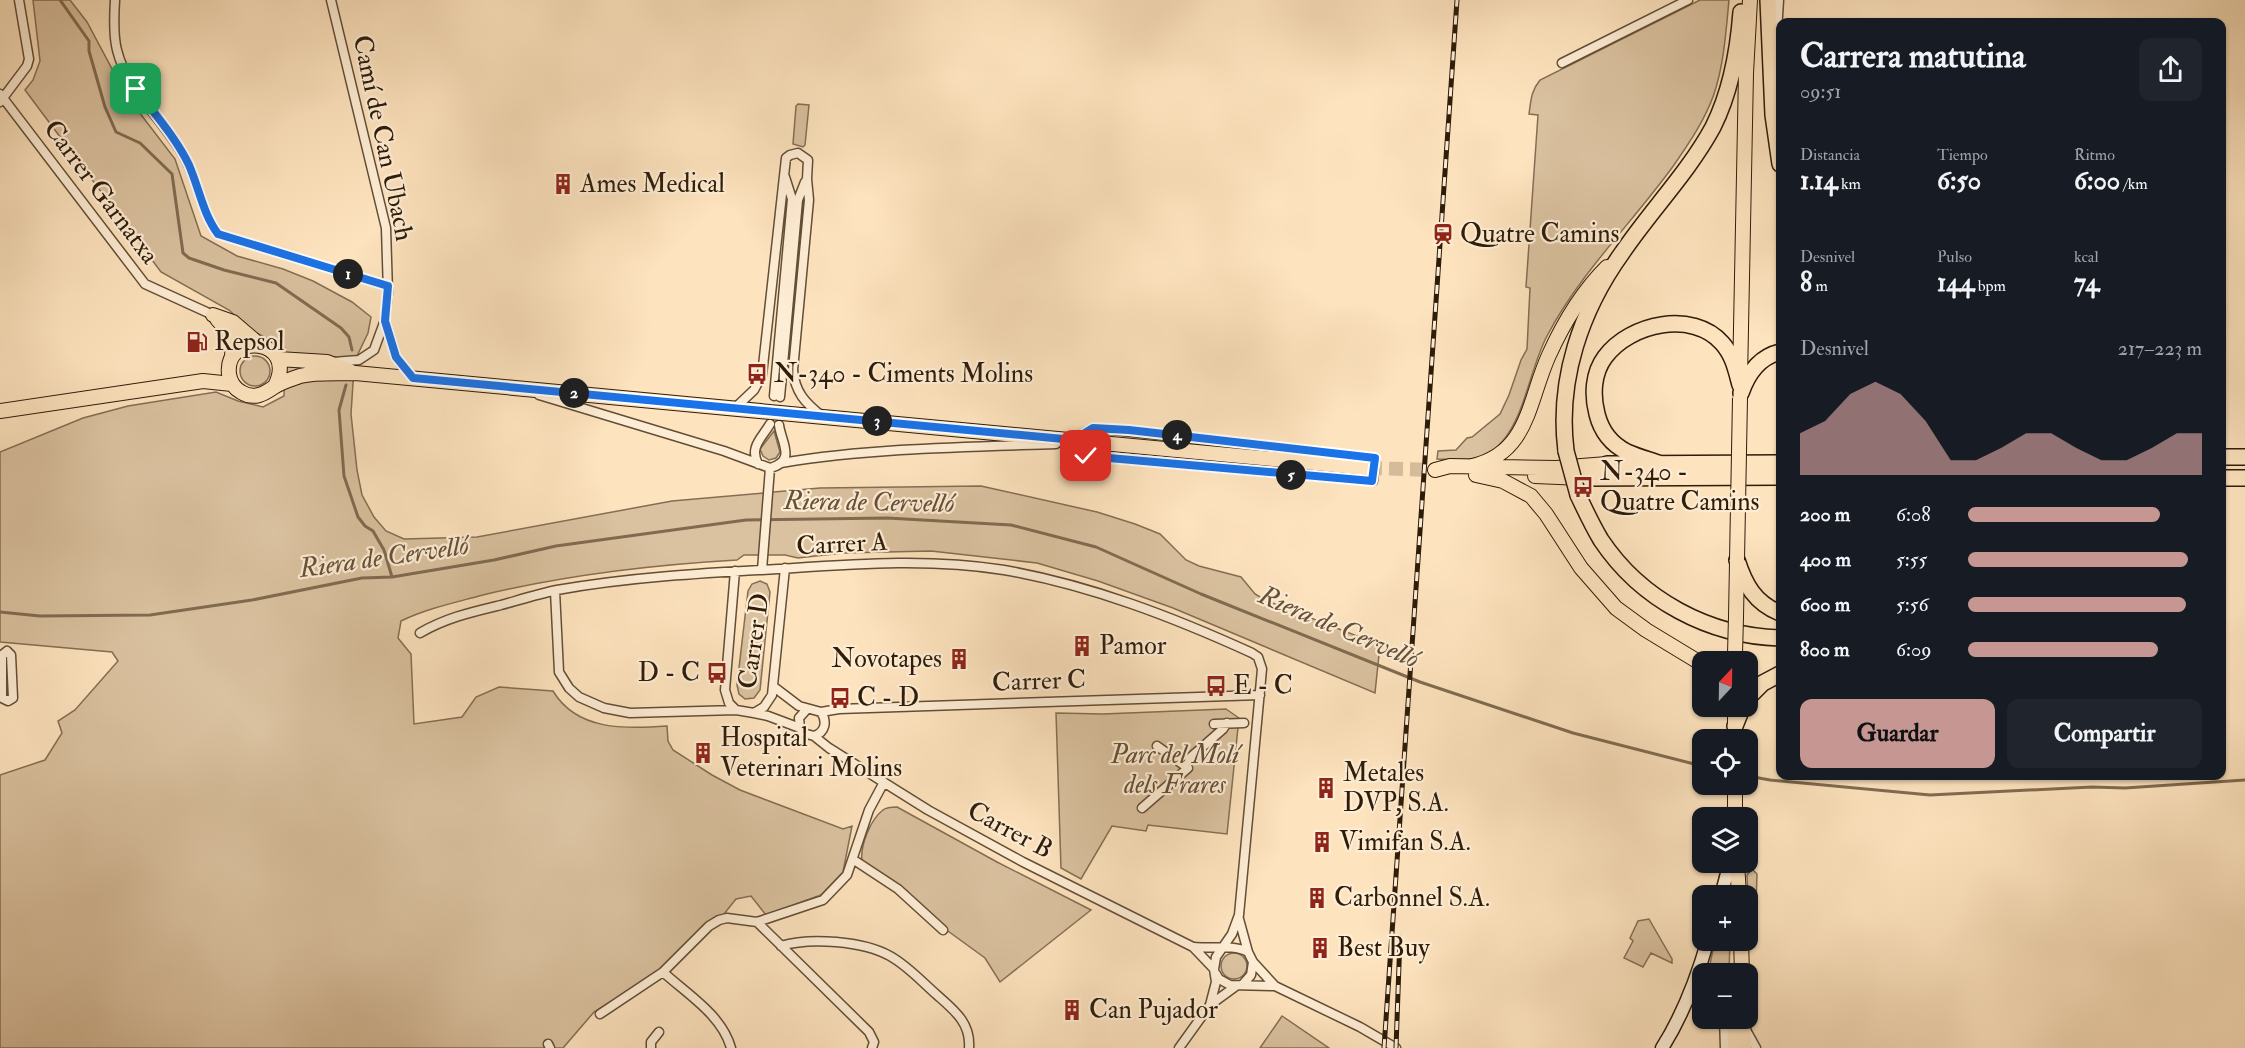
<!DOCTYPE html>
<html lang="es">
<meta charset="utf-8">
<style>
:root{--surface:#171b24;--page:#20242c;--text:#f1f3f6;--muted:#9ea1a6;--accent:#c59692}
body{margin:0;font-family:"IM FELL Double Pica",serif;background:var(--page);color:var(--text);height:100vh;display:flex;flex-direction:column;font-size:22px;white-space:nowrap}
*{box-sizing:border-box;margin:0}
p{font-size:20px;color:var(--muted)}
.icon{flex:none;width:33px;height:33px;fill:none;stroke:currentColor;stroke-width:2;stroke-linecap:round;stroke-linejoin:round}
.map{position:relative;flex:1;overflow:hidden}
.sheet{position:absolute;left:1776px;top:18px;width:450px;height:762px;display:flex;flex-direction:column;background:var(--surface);border-radius:12px;box-shadow:0 2px 4px #0004}
.sheet>*{flex:none}
.needle{width:39px;rotate:22deg}
.buttons{position:absolute;left:1692px;top:651px;display:grid;gap:12px}
.buttons a{display:grid;place-items:center;width:66px;height:66px;border-radius:12px;background:var(--surface);box-shadow:0 2px 4px #0004;font-size:30px}
.pin{position:absolute;display:grid;place-items:center;width:51px;height:51px;color:#fff;margin:-26px;border-radius:12px;box-shadow:0 3px 9px #0006}
.km{position:absolute;width:30px;height:30px;margin:-15px;border-radius:50%;background:#222;color:#fff;font-size:16px;line-height:30px;text-align:center}
.round{display:grid;place-items:center;flex:none;width:63px;height:63px;border-radius:12px;background:var(--page)}
.overview{display:flex;align-items:center;justify-content:space-between;height:102px;padding:0 24px}
h1{font-size:33px;font-weight:700;line-height:45px}
.figures{display:grid;grid-template-columns:repeat(3,1fr);gap:9px;height:102px;padding:6px 24px}
.figures div{display:grid;align-content:center}
.figures b{font-size:26px;font-weight:700}
.figures small{font-size:16px;font-weight:400}
.figures p{font-size:16px}
.chart{height:168px;padding:12px 24px}
.chart p{display:flex;justify-content:space-between}
.chart svg{width:100%;height:108px;margin-top:6px;fill:var(--accent);opacity:.7}
.primary-button{display:flex;gap:12px;margin-top:auto;padding:12px 24px}
.primary-button a{flex:1;height:69px;border-radius:12px;background:var(--accent);color:#111;font-size:24px;font-weight:700;line-height:69px;text-align:center}
.primary-button a+a{background:var(--page);color:var(--text)}
ul{padding:0 24px;list-style:none;font-size:20px}
li{display:grid;grid-template-columns:96px 72px 1fr;align-items:center;height:45px}
li i{height:15px;border-radius:8px;background:var(--accent)}
.map>svg:first-child{display:block}
.green{fill:#dac19f;stroke:#846e54;stroke-width:1.5}
.lines{fill:none;stroke-linecap:round;stroke-linejoin:round}
.stream{stroke:#806b50;stroke-width:3}
.primary-tunnel{stroke:#d4bb9a;stroke-width:14;stroke-dasharray:14 7;stroke-linecap:butt}
.street-casing{stroke:#624e36;stroke-width:11}
.secondary-casing{stroke:#2e1c09;stroke-width:15}
.primary-casing{stroke:#2e1c09;stroke-width:16}
.highway-casing{stroke:#2e1c09;stroke-width:18}
.street{stroke:#feedd5;stroke-width:8}
.secondary{stroke:#feedd5;stroke-width:12}
.primary{stroke:#fde3be;stroke-width:14}
.highway{stroke:#fde3be;stroke-width:15}
.rail-casing{stroke:#2e1c09;stroke-width:5}
.rail{stroke:#feedd5;stroke-width:3;stroke-dasharray:9;stroke-linecap:butt}
.primary-bridge-casing{stroke:#2e1c09;stroke-width:16;stroke-linecap:butt}
.highway-bridge-casing{stroke:#2e1c09;stroke-width:18;stroke-linecap:butt}
.primary-bridge{stroke:#fde3be;stroke-width:14}
.highway-bridge{stroke:#fde3be;stroke-width:15}
.route-casing{stroke:#fff;stroke-width:12}
.route{stroke:#1a73e8;stroke-width:8}
.labels{text-anchor:middle;dominant-baseline:central;stroke-width:4.5;stroke-linejoin:round;paint-order:stroke}
.street-label{font-size:26px;fill:#2e1c09;stroke:#feedd5}
.poi-label{font-size:26px;fill:#2e1c09;stroke:#feedd5;text-anchor:start}
.park-label{font-size:26px;font-style:italic;fill:#624e36;stroke:#feedd5}
.water-label{font-size:27px;font-style:italic;fill:#655039;stroke:#feedd5}
</style>
<div class="map">
<svg width="2245" height="1048" viewBox="0 0 2245 1048">
<rect width="100%" height="100%" fill="#fde3be"/>
<filter id="stains"><feTurbulence type="fractalNoise" baseFrequency=".00333" numOctaves="4"/><feColorMatrix values="0 0 0 0 .2 0 0 0 0 .09 0 0 0 0 .02 0 0 0 .5 -.17"/></filter>
<radialGradient id="worn" r=".72"><stop offset=".6" stop-color="#630" stop-opacity="0"/><stop offset="1" stop-color="#630" stop-opacity=".3"/></radialGradient>
<path class="green" d="M33,0H70L87,22L126,95L175,159L201,236L237,256L283,269L313,281L352,302L371,317L368,333L357,356L353,383L351,414L357,470L362,495L374,517L386,531L404,539L477,537L672,501L820,488L981,486L1097,512L1135,524L1160,534L1186,560L1199,566L1241,577L1255,594L1265,600L1380,645L1375,693L1173,608L1098,581L1037,563L931,551L843,553L798,558L785,555H744L737,560C650,565 564,575 479,596C453,603 426,609 401,621L398,638L411,654L414,724L462,717L476,697L499,687L553,691C577,731 625,729 667,726L668,741L673,750L712,775L740,790L843,829L852,826L843,872L821,895L766,915L751,896L736,899L724,914L663,969L594,1012L563,1048H0V775L45,760L62,733L58,721L75,710L118,661L112,652L0,642V452L83,418L128,406L216,392L238,401L263,407L284,396L285,348L249,329L229,310L161,272L25,90L33,80L40,61Z
M1700,0H1729C1726,31 1724,64 1714,94C1705,120 1689,143 1674,165C1633,222 1580,273 1547,336C1529,370 1525,421 1497,447C1481,463 1458,460 1437,459L1438,451L1456,450L1467,438L1472,437L1500,414L1509,395L1521,360L1527,349L1530,288L1526,287L1538,115L1529,114C1531,100 1531,91 1540,80Z
M798,104L809,105L805,145L803,147L793,144L796,106Z
M240 371a15 15 0 1 1 30 0a15 15 0 1 1-30 0Z
M774,431L780,452L776,458L769,460L763,456L760,449Z
M760,581L767,584L770,592L760,690L754,698L745,699L739,694L737,685L748,591L752,584Z
M1226,709L1239,718L1227,834L1148,825L1146,831L1112,826L1081,879L1061,868L1056,713L1103,714Z
M897,807L997,862L1091,910L1000,982L985,958L941,926L907,892L862,861C860,846 870,820 883,810C887,807 892,807 897,807Z
M1752,869L1757,874L1755,940L1754,945H1752L1748,917L1753,911L1748,901L1747,875Z
M1649,919L1672,959V963L1651,953L1643,967L1624,958L1633,941L1630,938L1638,921Z
M1715,941H1730L1729,973H1708Z
M1221 966a13 13 0 1 1 26 0a13 13 0 1 1-26 0Z
M1282,1016L1329,1048H1260Z"/>
<g class="lines">
<path class="stream" d="M60,0L89,41V51L105,107L116,132L140,143L172,174L183,253L189,258L224,270L276,283L341,328L349,337L352,350
M346,385L339,410L344,476L358,517L365,526L373,531L384,550L392,577
M0,612L40,616L150,615L252,600L362,578L392,577L494,560L556,546L746,520L887,518L1011,525L1096,547L1201,594L1420,682L1573,733L1702,766
M1748,776L1770,780L1930,795L2092,787L2125,788L2245,780"/>
<path class="primary-tunnel" d="M1368,468L1435,470"/>
<defs>
<path id="street" d="M115,0C114,16 113,35 117,50C127,92 168,124 187,162C199,185 202,213 218,234L388,286
M331,0L386,228L388,292L385,320L374,350L359,360L333,362
M1776,48L1779,0
M1562,63L1688,0
M0,94L145,284L213,315
M0,102L27,66L29,59L19,0
M385,320L396,357L412,378
M539,395L724,451L770,468C797,461 781,442 779,425
M774,396L792,199L785,177
M780,397L798,200L805,182
M735,408L754,390L762,375L786,158L790,155L798,153L808,160L807,179L809,200L793,370C795,392 805,403 822,416
M1074,439L1093,428L1375,458L1373,481L1086,456
M781,463C871,448 965,447 1056,444
M758,464C749,447 762,438 770,424
M762,570L770,468
M735,571L725,690L729,703L736,710
M555,591L559,672L569,688L579,697L604,708L630,713L736,710L754,713L768,716L800,728L803,733L814,736L829,748L928,810L1023,862L1193,947L1214,969
M420,633C445,618 472,612 501,605C519,600 538,594 557,590C630,577 704,573 778,569C854,564 929,558 1004,570C1090,585 1173,617 1252,653L1258,657L1262,669L1239,915L1232,934L1216,957L1214,969L1216,982L1210,1005L1179,1048
M7,651L11,655L13,698L8,701L2,698V655Z
M774,687L799,706L821,712C827,721 826,732 814,736
M821,712L839,709L1260,695
M754,713L764,707L772,695L785,568
M1214,724L1244,723
M800,728L799,718L807,709
M1183,764L1223,729L1227,723
M1142,808L1188,768L1157,746
M854,860L898,889L943,930
M1239,919L1248,952L1253,962L1275,986L1360,1027L1396,1048
M757,922L869,1032L874,1042L872,1048
M781,946C810,937 863,941 890,956C908,966 922,982 937,995C954,1010 971,1023 969,1048
M1194,947C1210,949 1234,944 1248,952
M663,972C687,994 722,1015 731,1048
M1216,974L1219,979L1230,985L1275,986
M1243,984L1251,975L1253,962
M1210,1005L1236,986
M600,1014L663,972L709,926L719,920L727,918L757,922L823,900L847,875L869,810L884,782
M1724,1018L1725,1048
M1746,1030L1756,1048
M548,1044L550,1048
M651,1048V1042L659,1032"/>
<path id="secondary" d="M1721,896L1730,862
M1662,1048C1683,1015 1697,978 1708,940"/>
<path id="primary" d="M213,315L233,322L261,346
M217,319L233,337L232,357
M278,359L327,362L350,371
M1740,379L1746,73L1750,0
M275,386C299,338 224,331 229,374C230,381 234,388 241,392C254,400 264,394 274,387C281,382 292,379 300,376C317,372 337,374 355,373L1368,468
M0,411L203,381L232,384
M1472,466C1529,453 1528,401 1549,355C1563,324 1583,291 1607,267
M1435,470L1450,466L1556,468L1607,464
M1476,475L1503,481L1531,496L1546,514L1581,568L1616,608L1646,630L1702,664
M1535,476L1582,478
M1736,617L1737,562
M1735,706V740
M1735,784V818
M1737,862L1739,896
M1741,940L1742,974
M1734,1018L1735,1048
M1743,1018L1744,1048"/>
<path id="highway" d="M1768,0L1773,115L1780,164
M1741,393C1748,373 1759,357 1780,352
M1566,451C1557,380 1581,310 1622,253C1651,210 1688,173 1713,127C1731,91 1738,52 1741,12
M2222,457H2245
M1607,464L1780,463
M1661,464C1650,460 1638,457 1627,452C1611,444 1601,430 1597,414C1592,395 1593,373 1605,357C1630,323 1693,310 1722,343C1733,355 1736,370 1740,385
M1586,478L1780,477
M2222,478H2245
M1578,495C1585,510 1592,525 1601,540C1641,600 1709,636 1780,638
M1737,560C1745,585 1755,603 1780,613
M1748,698L1763,683L1780,674
M1735,726L1743,706"/>
</defs>
<use href="#street" class="street-casing"/>
<use href="#secondary" class="secondary-casing"/>
<use href="#primary" class="primary-casing"/>
<use href="#highway" class="highway-casing"/>
<use href="#street" class="street"/>
<use href="#secondary" class="secondary"/>
<use href="#primary" class="primary"/>
<use href="#highway" class="highway"/>
<defs>
<path id="rail" d="M1384,1048L1457,0
M1396,1048L1400,937"/>
</defs>
<use href="#rail" class="rail-casing"/>
<use href="#rail" class="rail"/>
<defs>
<path id="primary-bridge" d="M1737,560L1740,398
M1735,654L1736,617"/>
<path id="highway-bridge" d="M1566,451L1578,495"/>
</defs>
<use href="#primary-bridge" class="primary-bridge-casing"/>
<use href="#highway-bridge" class="highway-bridge-casing"/>
<use href="#primary-bridge" class="primary-bridge"/>
<use href="#highway-bridge" class="highway-bridge"/>
</g>
<g class="lines">
<defs>
<path id="route" d="M136,89C154,113 176,138 189,165C199,188 203,214 218,234L388,286L385,321L396,357L413,378L1074,440L1093,428L1129,430L1375,458L1372,481L1086,456"/>
</defs>
<use href="#route" class="route-casing"/>
<use href="#route" class="route"/>
</g>
<defs>
<symbol id="building-bare" viewBox="-9 -9 18 18"><path d="M-4-6H4V6H1V3H-1V6H-4ZM-2.5-4.3h1.7v1.8h-1.7ZM.8-4.3h1.7v1.8H.8ZM-2.5-1h1.7V.8h-1.7ZM.8-1h1.7V.8H.8Z" fill="#8f2418" stroke="#feedd5" stroke-width="2.5" paint-order="stroke"/></symbol>
<symbol id="station-bare" viewBox="-9 -9 18 18"><path d="M-3-6H3Q5-6 5-4V2Q5 4 3 4L4.5 6H3L1.5 4h-3L-3 6H-4.5L-3 4Q-5 4-5 2V-4Q-5-6-3-6ZM-3.5-4v3h7v-3ZM-3.5 1v1.5H-2V1ZM2 1v1.5H3.5V1Z" fill="#8f2418" stroke="#feedd5" stroke-width="2.5" paint-order="stroke"/></symbol>
<symbol id="fuel-bare" viewBox="-9 -9 18 18"><path d="M-5.5-6h7V0h2V4h1.3V-2.5L3-4.5l.8-.8L6-3V5H2.5V1h-1V6h-7ZM-4.2-4.7v3.2H.2V-4.7Z" fill="#8f2418" stroke="#feedd5" stroke-width="2.5" paint-order="stroke"/></symbol>
<symbol id="bus-bare" viewBox="-9 -9 18 18"><path d="M-5-6H5V4H4V6H2V4H-2V6H-4V4H-5ZM-3.5-4V0h7V-4ZM-3.5 1.2v1.5H-2V1.2ZM2 1.2v1.5H3.5V1.2Z" fill="#8f2418" stroke="#feedd5" stroke-width="2.5" paint-order="stroke"/></symbol>
</defs>
<g fill-rule="evenodd">
<use href="#building-bare" x="548" y="169" width="30" height="30"/>
<use href="#station-bare" x="1428" y="219" width="30" height="30"/>
<use href="#fuel-bare" x="182" y="327" width="30" height="30"/>
<use href="#bus-bare" x="742" y="359" width="30" height="30"/>
<use href="#bus-bare" x="1568" y="472" width="30" height="30"/>
<use href="#building-bare" x="1067" y="631" width="30" height="30"/>
<use href="#building-bare" x="944" y="644" width="30" height="30"/>
<use href="#bus-bare" x="702" y="658" width="30" height="30"/>
<use href="#bus-bare" x="1201" y="671" width="30" height="30"/>
<use href="#bus-bare" x="825" y="683" width="30" height="30"/>
<use href="#building-bare" x="688" y="738" width="30" height="30"/>
<use href="#building-bare" x="1311" y="773" width="30" height="30"/>
<use href="#building-bare" x="1307" y="827" width="30" height="30"/>
<use href="#building-bare" x="1302" y="883" width="30" height="30"/>
<use href="#building-bare" x="1305" y="933" width="30" height="30"/>
<use href="#building-bare" x="1057" y="995" width="30" height="30"/>
</g>
<g class="labels">
<g class="street-label">
<text transform="translate(383 138) rotate(78)">Camí de Can Ubach</text>
<text transform="translate(101 192) rotate(53)">Carrer Garnatxa</text>
<text transform="translate(842 544) rotate(-3)">Carrer A</text>
<text transform="translate(754 641) rotate(-82)">Carrer D</text>
<text transform="translate(1039 681) rotate(-2)">Carrer C</text>
<text transform="translate(1010 830) rotate(28)">Carrer B</text>
</g>
<g class="poi-label">
<text x="580" y="184">Ames Medical</text>
<text x="1460" y="234">Quatre Camins</text>
<text x="214" y="342">Repsol</text>
<text x="774" y="374">N-340 - Ciments Molins</text>
<text x="1600" y="472">N-340 -<tspan x="1600" dy="30">Quatre Camins</tspan></text>
<text x="1099" y="646">Pamor</text>
<text x="942" y="659" text-anchor="end">Novotapes</text>
<text x="700" y="673" text-anchor="end">D - C</text>
<text x="1233" y="686">E - C</text>
<text x="857" y="698">C - D</text>
<text x="720" y="738">Hospital<tspan x="720" dy="30">Veterinari Molins</tspan></text>
<text x="1343" y="773">Metales<tspan x="1343" dy="30">DVP, S.A.</tspan></text>
<text x="1339" y="842">Vimifan S.A.</text>
<text x="1334" y="898">Carbonnel S.A.</text>
<text x="1337" y="948">Best Buy</text>
<text x="1089" y="1010">Can Pujador</text>
</g>
<g class="park-label">
<text x="1175" y="755">Parc del Molí<tspan x="1175" dy="30">dels Frares</tspan></text>
</g>
<g class="water-label">
<text transform="translate(869 502) rotate(1)">Riera de Cervelló</text>
<text transform="translate(384 557) rotate(-8)">Riera de Cervelló</text>
<text transform="translate(1339 627) rotate(23)">Riera de Cervelló</text>
</g>
</g>
<rect width="100%" height="100%" filter="url(#stains)"/>
<rect width="100%" height="100%" fill="url(#worn)"/>
</svg>
<div class="buttons">
<a><svg class="needle" viewBox="-14 -14 28 28"><path d="M0-13l5 13h-10z" fill="#e53935"/><path d="M0 13l5-13h-10z" fill="#9ea1a6"/></svg></a>
<a><svg class="icon" aria-label="locate" viewBox="0 0 24 24"><circle cx="12" cy="12" r="6"/><path d="M12 2v4M12 18v4M2 12h4M18 12h4"/></svg></a>
<a><svg class="icon" aria-label="layers" viewBox="0 0 24 24"><path d="M12 4l9 5-9 5-9-5zM3 14l9 5 9-5"/></svg></a>
<a>+</a>
<a>−</a>
</div>
<div class="pin" style="left:136px;top:89px;background:#1e9e55"><svg class="icon" aria-label="arrive" viewBox="0 0 24 24"><path d="M6 21V4h12l-3 4 3 4H6"/></svg></div>
<div class="pin" style="left:1086px;top:456px;background:#d93025"><svg class="icon" aria-label="check" viewBox="0 0 24 24"><path d="M5 12l5 5 9-10"/></svg></div>
<b class="km" style="left:348px;top:274px">1</b>
<b class="km" style="left:574px;top:393px">2</b>
<b class="km" style="left:877px;top:421px">3</b>
<b class="km" style="left:1177px;top:435px">4</b>
<b class="km" style="left:1291px;top:475px">5</b>
<section class="sheet">
<div class="overview"><div><h1>Carrera matutina</h1><p>09:51</p></div><a class="round"><svg class="icon" aria-label="share" viewBox="0 0 24 24"><path d="M12 15V3M7 8l5-5 5 5M5 13v7h14v-7"/></svg></a></div>
<div class="figures">
<div><p>Distancia</p><b>1.14<small> km</small></b></div>
<div><p>Tiempo</p><b>6:50</b></div>
<div><p>Ritmo</p><b>6:00<small> /km</small></b></div>
</div>
<div class="figures">
<div><p>Desnivel</p><b>8<small> m</small></b></div>
<div><p>Pulso</p><b>144<small> bpm</small></b></div>
<div><p>kcal</p><b>74</b></div>
</div>
<div class="chart"><p><span>Desnivel</span>217–223 m</p>
<svg viewBox="0 0 160 44" preserveAspectRatio="none"><path d="M0 44V27L10 22L20 11L30 6L40 11L50 22L60 38L70 38L80 33L90 27L100 27L110 33L120 38L130 38L140 33L150 27L160 27V44z"/></svg>
</div>
<ul>
<li><b>200 m</b>6:08<i style="width:82%"></i></li>
<li><b>400 m</b>5:55<i style="width:94%"></i></li>
<li><b>600 m</b>5:56<i style="width:93%"></i></li>
<li><b>800 m</b>6:09<i style="width:81%"></i></li>
</ul>
<div class="primary-button"><a>Guardar</a><a>Compartir</a></div>
</section>
</div>
